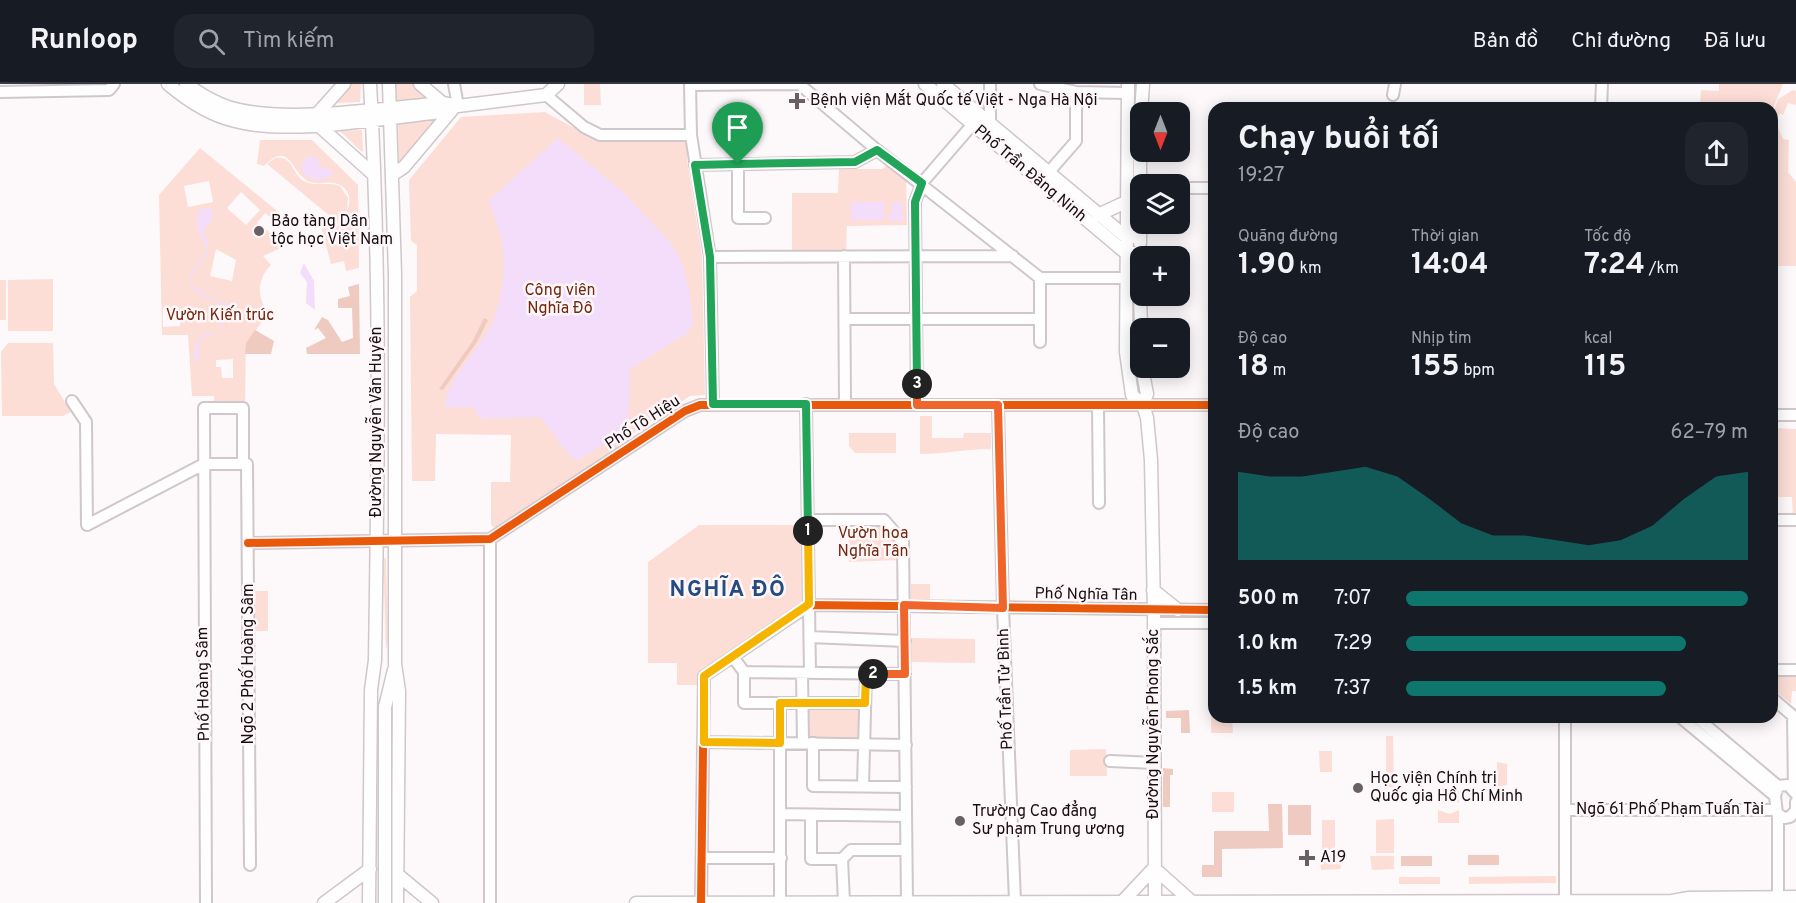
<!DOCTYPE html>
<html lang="vi">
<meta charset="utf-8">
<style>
:root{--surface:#171b24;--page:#20242c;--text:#f1f3f6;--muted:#9ea1a6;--line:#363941;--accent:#0f766e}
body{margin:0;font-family:Overpass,sans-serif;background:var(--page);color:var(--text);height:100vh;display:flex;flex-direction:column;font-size:22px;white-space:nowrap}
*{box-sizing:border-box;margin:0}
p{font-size:20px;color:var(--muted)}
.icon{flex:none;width:33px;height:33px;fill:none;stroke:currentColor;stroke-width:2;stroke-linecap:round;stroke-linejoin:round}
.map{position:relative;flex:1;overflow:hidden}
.side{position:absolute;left:1208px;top:18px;width:570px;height:621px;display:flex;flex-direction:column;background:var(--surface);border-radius:18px;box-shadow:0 3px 15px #0003}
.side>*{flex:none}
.needle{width:39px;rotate:180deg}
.tools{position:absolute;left:1130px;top:18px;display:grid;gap:12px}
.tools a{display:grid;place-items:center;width:60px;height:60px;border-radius:12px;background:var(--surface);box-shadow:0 3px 15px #0003;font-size:30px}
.pin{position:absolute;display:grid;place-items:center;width:51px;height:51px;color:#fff;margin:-62px -26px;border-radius:50% 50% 50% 0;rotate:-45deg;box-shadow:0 0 6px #0007}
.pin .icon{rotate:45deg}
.km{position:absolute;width:30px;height:30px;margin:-15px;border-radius:50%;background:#222;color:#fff;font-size:16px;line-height:30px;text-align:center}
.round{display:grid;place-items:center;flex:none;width:63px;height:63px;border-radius:18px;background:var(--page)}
.headline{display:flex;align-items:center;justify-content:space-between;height:102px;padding:0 30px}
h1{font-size:33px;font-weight:700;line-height:45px}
.stats{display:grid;grid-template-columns:repeat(3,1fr);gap:9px;height:102px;padding:6px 30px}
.stats div{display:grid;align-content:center}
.stats b{font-size:30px;font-weight:700}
.stats small{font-size:16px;font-weight:400}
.stats p{font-size:16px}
.chart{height:168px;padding:12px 30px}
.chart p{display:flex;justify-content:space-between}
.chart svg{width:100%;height:108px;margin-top:6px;fill:var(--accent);opacity:.7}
ul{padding:0 30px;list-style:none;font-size:20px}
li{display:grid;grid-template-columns:96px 72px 1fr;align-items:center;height:45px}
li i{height:15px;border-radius:8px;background:var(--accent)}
header{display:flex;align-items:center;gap:36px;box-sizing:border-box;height:84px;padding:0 30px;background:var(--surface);border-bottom:2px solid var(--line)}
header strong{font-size:28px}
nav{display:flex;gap:33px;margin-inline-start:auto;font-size:21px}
.search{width:420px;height:54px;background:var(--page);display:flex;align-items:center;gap:15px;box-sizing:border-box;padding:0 21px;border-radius:18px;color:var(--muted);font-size:22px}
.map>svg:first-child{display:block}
.green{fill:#fcded7;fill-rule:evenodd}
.forest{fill:#efcac0}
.water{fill:#f3ddfa}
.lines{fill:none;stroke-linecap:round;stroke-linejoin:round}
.minor-casing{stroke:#cfc7ca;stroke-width:14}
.major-casing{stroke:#cfc7ca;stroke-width:15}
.minor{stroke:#fffefe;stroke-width:10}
.major{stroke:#fffefe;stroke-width:12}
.major-bridge-casing{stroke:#cfc7ca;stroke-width:15;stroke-linecap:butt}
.major-bridge{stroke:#fffefe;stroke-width:12}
.cycleway-casing{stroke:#fef7f9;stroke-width:11}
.cycleway{stroke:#e8590c;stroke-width:8}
.split-1-casing{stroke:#fff;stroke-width:12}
.split-2-casing{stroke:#fff;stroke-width:12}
.split-3-casing{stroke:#fff;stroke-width:12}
.split-4-casing{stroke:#fff;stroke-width:12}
.split-1{stroke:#22a559;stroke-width:8}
.split-2{stroke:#f5b400;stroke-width:8}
.split-3{stroke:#f0652b;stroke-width:8}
.split-4{stroke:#22a559;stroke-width:8}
.poi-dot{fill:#686063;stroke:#fef7f9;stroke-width:2}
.labels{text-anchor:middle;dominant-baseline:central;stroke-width:5;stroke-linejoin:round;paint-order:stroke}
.poi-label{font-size:16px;fill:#180e11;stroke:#fef7f9;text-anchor:start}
.street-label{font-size:16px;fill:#180e11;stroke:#fef7f9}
.park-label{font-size:16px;fill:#72280f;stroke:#fef7f9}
.district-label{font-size:22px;font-weight:bold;letter-spacing:1.5px;fill:#254b81;stroke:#fef7f9}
</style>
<header>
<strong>Runloop</strong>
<div class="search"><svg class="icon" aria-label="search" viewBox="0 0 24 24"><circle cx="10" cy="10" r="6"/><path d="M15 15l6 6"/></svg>Tìm kiếm</div>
<nav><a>Bản đồ</a><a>Chỉ đường</a><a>Đã lưu</a></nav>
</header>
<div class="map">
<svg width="1796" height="819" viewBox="0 0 1796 819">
<rect width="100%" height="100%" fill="#fdf8fa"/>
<path class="green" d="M350,0H361L360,18L336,19Z
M396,0H413L428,14L397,17Z
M584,0H600L601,21H584Z
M1719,0H1783L1772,27V24H1700L1701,6L1719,7Z
M1793,6L1796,7V21L1788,19L1783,31L1780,29L1778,32L1774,26L1778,15Z
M545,28L598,57L687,56V75L702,172L705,311L690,312L636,347L622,364L496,445L491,441V398H510L511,351L436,350L435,397H412L410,213L417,207V161L411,157L409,96L461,33Z
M1772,29L1783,55L1789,56L1788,88L1796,98V182H1772Z
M438,34L402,77H399L398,38Z
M362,46L363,67L362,68L340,47Z
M260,56H312L358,101L359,184L346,187L344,177L331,180L321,142L336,140L332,147L338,141L340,143L336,150L342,144L345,147L338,157L347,147L337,139C352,129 356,103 334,99C326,97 318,101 310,98C291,91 291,54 264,82L257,80Z
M200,64L282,131L278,139L265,129L257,139L283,158L281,164L263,172L271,181C257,195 256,214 269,229L246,259L245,318H214V312H192L188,251H162L159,111ZM209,97L213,118L188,123L184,102ZM241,108L260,126L246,141L227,124ZM216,165L236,176L232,197L210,192ZM179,223L180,242L163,243V224ZM233,275V294H222L221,283H216V276Z
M275,74C293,72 291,87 302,96C314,104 328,97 340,102L348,114L347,127L337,138L267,80Z
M890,80L906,93L907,141L847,142L846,167H792V109H838L839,85H882Z
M53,195V247H8V196Z
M0,196H6V236H0Z
M8,259H53L54,300L71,328L63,332H2L1,268Z
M920,332H932V354H963L964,349H991V365C966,365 945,370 920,370Z
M1772,344L1796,345V432H1793L1792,413H1772Z
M849,349H896V369H855L849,362Z
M882,440L899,463V476L849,478L848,441Z
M699,441H802L803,518L700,586L699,601H677V579H648V478Z
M386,474L388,553L386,566L383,475Z
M911,500H930V518H911Z
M252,507H268V547H252Z
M910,554L975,555V579L910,578Z
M1772,589H1796V607H1792L1791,620L1772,604Z
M807,622L862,623V656L807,655Z
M1211,629H1213L1214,633H1232L1233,649H1211Z
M1386,652H1393L1394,703H1386Z
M1106,665L1107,692H1070V666Z
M1319,667H1332V688H1320Z
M1497,678L1507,680V701L1497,703Z
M1438,706H1459V719L1450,715L1438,719Z
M1212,708H1234V728H1212Z
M1438,726L1450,730L1459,726V739H1438Z
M1394,735V769H1376V736Z
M1322,736H1335V768H1322Z
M1370,772H1394V785L1372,786Z
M1320,773H1340L1341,785L1321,786Z
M1556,792V799L1469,800V793Z
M1399,793H1440V800H1399Z"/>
<path class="forest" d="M359,200L360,270H307L306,264L326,254L318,244L314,246L322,233L328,236L342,258L353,254L352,224H338V215L350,212L348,203Z
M484,234L488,236L477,258L443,306L439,305L472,258Z
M255,246L274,257L271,270H245L246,259Z
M1189,626L1190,649H1181V634H1166V627Z
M1163,684L1173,685V691H1170V723H1163Z
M1268,720H1282L1283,764L1222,765V793H1202V781H1214V747H1269Z
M1288,721H1311V751H1288Z
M1468,771H1499V781H1468Z
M1401,772H1432V782H1401Z"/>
<path class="water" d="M558,54L623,108L670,158L682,179L689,204L693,240L687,249L630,285L628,345L577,377L569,371L542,335L537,333L485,335L480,334L473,323L446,324C441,301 483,262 493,237C505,207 507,173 498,142C496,133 490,125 489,116Z
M308,72L315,73L322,84L332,86V92L318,96L304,91L301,80Z
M851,118H884V136H851Z
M897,118L902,119L903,137H890L888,131L893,125L890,122Z
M203,124L212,125L214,131L203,148C205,152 208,157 208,162C209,176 190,184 191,200L212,215L230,220L233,225L219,249L200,254L198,265L201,270H198V277H194L196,257L204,250L218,249L231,224C220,217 183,210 191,190C195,181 203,174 207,165L197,144L198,128Z
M304,179L314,197L315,226L306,219L307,198L300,189Z"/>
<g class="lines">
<defs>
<path id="minor" d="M454,0L458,22
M690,0L691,51L710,173L713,320
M990,0V39
M1040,0L1076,8L1127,9
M690,1L799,0L877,66L1040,194H1126
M0,8L109,6L114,0
M546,11L584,43L600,51H691
M1393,11L1395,0
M1601,24L1602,0
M738,80V134H765
M695,81L855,78L877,66
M1048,89L1076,57V8
M1179,104H1214
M844,172L845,319
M710,173L1013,172
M845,235H1040
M1040,258V194
M72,317L86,338L87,441L204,380H247L250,781
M806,320L810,589
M917,321L915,118L922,99L972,41
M998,321L1003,524L1015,817
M1098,321L1099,419
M1772,331H1796
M808,436H884L903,458L907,817
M1772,436H1796
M490,455V819
M248,459L490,455L685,327L700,321H1214
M1154,539H1214
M810,553L905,557
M733,573L744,588V619H865
M1772,586H1796
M744,588L905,590
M802,589L803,659
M1772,614L1793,632L1794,705
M780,619V818
M1565,633V819
M1680,633L1775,712
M1696,633L1778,702
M704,658L906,661
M813,659V702L906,703
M1110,677L1155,679
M863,702L866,590
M1796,710L1788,701L1778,702L1775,712L1777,729L1784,734L1790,733L1796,726V718
M1565,726H1775
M780,730L906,732
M811,731V775H842L851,766H906
M702,774H781
M842,775L844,818
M1778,813V731
M206,819L204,324H243V380
M701,819L704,592L809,521L1214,526"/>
<path id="major" d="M168,0C188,17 209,31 235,37C291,52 391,33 450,27
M186,0C200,10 214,19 231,24C287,40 384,24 444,19L458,22L546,11L558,0
M389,0L395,190V580L399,607L397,819
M420,0L446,22
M925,0L1126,169H1140
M943,0L1126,153H1140
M1128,0L1126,268L1132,311L1143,321L1147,334L1151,376L1154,526L1155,819
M1141,28L1143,0
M318,33V29L344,0
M318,41L373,90
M392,91L404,83L452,26
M1098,131L1126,118
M1140,159V68
M1140,212L1141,244
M1142,284L1147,310L1143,321
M1153,506L1178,526
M385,623L394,586
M1154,784L1191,817
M397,790L432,819
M1123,817L1154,784
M324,819L370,785
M369,819L371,606L375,576C378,384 381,191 370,0
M636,819L1672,817L1689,814L1796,813"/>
</defs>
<use href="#minor" class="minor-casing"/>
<use href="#major" class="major-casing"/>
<use href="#minor" class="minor"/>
<use href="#major" class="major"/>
<defs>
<path id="major-bridge" d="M385,819V623"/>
</defs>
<use href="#major-bridge" class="major-bridge-casing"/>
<use href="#major-bridge" class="major-bridge"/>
<defs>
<path id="cycleway" d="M248,459L490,455L685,327L700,321H1214
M701,819L704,592L809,521L1214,526"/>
</defs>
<use href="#cycleway" class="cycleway-casing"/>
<use href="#cycleway" class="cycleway"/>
</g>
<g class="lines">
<defs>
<path id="split-1" d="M738,80L695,81L710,173L713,320H806L808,447"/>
<path id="split-2" d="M808,447L809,520L704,592V658L780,659V619H865L866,590H873"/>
<path id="split-3" d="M873,590H905L904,521L1003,524L998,321H917V300"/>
<path id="split-4" d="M738,80L855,78L877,66L922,99L915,118L917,300"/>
</defs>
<use href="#split-1" class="split-1-casing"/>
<use href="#split-2" class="split-2-casing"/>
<use href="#split-3" class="split-3-casing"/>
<use href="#split-4" class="split-4-casing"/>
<use href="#split-1" class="split-1"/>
<use href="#split-2" class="split-2"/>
<use href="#split-3" class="split-3"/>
<use href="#split-4" class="split-4"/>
</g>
<g class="poi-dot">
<path d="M794 8h6v6h6v6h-6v6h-6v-6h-6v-6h6z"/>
<circle cx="259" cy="147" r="6"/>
<circle cx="1358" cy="704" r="6"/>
<circle cx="960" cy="737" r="6"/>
<path d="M1304 765h6v6h6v6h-6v6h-6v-6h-6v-6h6z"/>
</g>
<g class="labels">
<g class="poi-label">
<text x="810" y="17">Bệnh viện Mắt Quốc tế Việt - Nga Hà Nội</text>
<text x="271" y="138">Bảo tàng Dân<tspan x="271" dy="18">tộc học Việt Nam</tspan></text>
<text x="1370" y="695">Học viện Chính trị<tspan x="1370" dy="18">Quốc gia Hồ Chí Minh</tspan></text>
<text x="972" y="728">Trường Cao đẳng<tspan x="972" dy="18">Sư phạm Trung ương</tspan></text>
<text x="1320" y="774">A19</text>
</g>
<g class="street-label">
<text transform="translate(1030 90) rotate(40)">Phố Trần Đăng Ninh</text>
<text transform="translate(377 338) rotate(-90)">Đường Nguyễn Văn Huyên</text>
<text transform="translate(643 339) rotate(-33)">Phố Tô Hiệu</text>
<text transform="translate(1086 511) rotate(1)">Phố Nghĩa Tân</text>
<text transform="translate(249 580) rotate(-90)">Ngõ 2 Phố Hoàng Sâm</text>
<text transform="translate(204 600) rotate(-91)">Phố Hoàng Sâm</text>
<text transform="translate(1006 605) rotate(-92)">Phố Trần Tử Bình</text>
<text transform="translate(1154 640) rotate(-90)">Đường Nguyễn Phong Sắc</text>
<text x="1670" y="726">Ngõ 61 Phố Phạm Tuấn Tài</text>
</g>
<g class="park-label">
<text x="560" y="207">Công viên<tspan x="560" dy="18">Nghĩa Đô</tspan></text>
<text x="220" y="232">Vườn Kiến trúc</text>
<text x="873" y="450">Vườn hoa<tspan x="873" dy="18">Nghĩa Tân</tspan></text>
</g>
<g class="district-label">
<text x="728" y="506">NGHĨA ĐÔ</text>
</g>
</g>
</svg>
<div class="tools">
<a><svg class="needle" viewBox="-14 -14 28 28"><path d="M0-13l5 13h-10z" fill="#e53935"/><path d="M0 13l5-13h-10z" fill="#9ea1a6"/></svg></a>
<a><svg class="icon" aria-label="layers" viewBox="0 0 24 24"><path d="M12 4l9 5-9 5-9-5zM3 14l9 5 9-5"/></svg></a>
<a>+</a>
<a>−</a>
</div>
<div class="pin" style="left:738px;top:80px;background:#1e9e55"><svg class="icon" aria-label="arrive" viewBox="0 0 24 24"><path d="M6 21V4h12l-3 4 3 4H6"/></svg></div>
<b class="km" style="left:808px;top:447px">1</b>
<b class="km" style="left:873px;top:590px">2</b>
<b class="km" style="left:917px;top:300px">3</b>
<section class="side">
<div class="headline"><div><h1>Chạy buổi tối</h1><p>19:27</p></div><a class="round"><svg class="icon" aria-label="share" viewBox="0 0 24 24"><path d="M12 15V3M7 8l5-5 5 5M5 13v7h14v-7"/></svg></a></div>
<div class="stats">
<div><p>Quãng đường</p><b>1.90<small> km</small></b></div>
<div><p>Thời gian</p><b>14:04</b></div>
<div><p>Tốc độ</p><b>7:24<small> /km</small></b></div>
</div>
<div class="stats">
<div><p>Độ cao</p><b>18<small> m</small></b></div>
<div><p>Nhịp tim</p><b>155<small> bpm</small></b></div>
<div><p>kcal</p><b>115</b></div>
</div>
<div class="chart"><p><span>Độ cao</span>62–79 m</p>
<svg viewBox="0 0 160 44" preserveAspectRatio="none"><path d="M0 44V8L10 10L20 10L30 8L40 6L50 10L60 19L70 29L80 34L90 34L100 36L110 38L120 36L130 30L140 19L150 10L160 8V44z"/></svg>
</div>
<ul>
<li><b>500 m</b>7:07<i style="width:100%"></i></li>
<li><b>1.0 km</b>7:29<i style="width:82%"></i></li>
<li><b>1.5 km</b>7:37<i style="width:76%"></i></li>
</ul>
</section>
</div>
